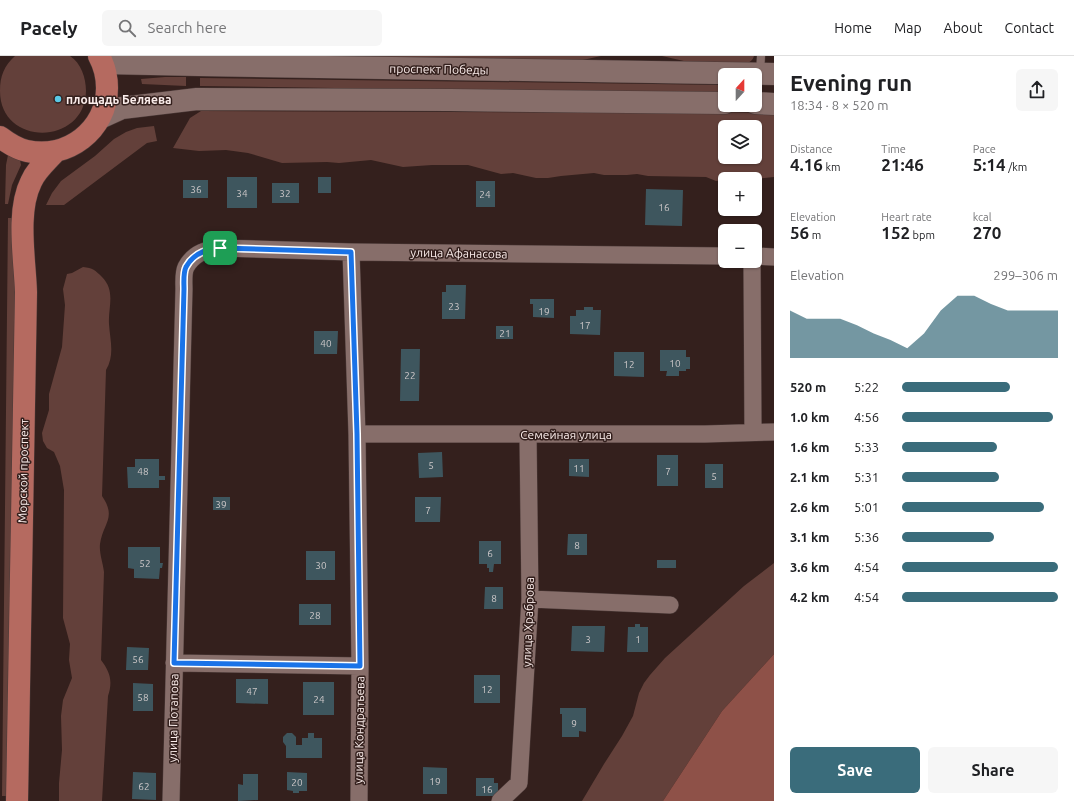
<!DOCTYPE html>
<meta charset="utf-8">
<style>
:root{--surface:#fff;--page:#f6f6f6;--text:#202124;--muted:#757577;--line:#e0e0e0;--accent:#3a6c7b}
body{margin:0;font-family:Ubuntu,sans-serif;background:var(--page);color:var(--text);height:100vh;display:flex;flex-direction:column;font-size:15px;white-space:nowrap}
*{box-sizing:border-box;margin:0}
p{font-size:13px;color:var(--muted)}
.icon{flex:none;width:22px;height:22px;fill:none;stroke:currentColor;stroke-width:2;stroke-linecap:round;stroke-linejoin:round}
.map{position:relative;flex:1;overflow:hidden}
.details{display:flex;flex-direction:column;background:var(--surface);width:300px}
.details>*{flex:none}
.needle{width:26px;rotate:21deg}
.controls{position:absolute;left:718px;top:12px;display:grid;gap:8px}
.controls a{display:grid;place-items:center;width:44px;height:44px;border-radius:6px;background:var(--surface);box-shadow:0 1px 3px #0004;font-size:20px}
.pin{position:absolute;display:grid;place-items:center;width:34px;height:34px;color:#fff;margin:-17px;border-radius:8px;box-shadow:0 2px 6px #0006}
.round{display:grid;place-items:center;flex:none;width:42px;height:42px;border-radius:6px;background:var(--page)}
.headline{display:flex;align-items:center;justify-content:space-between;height:68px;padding:0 16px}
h1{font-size:22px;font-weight:600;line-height:30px}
.stats{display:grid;grid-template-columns:repeat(3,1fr);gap:6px;height:68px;padding:4px 16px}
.stats div{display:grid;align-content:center}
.stats b{font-size:17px;font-weight:600}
.stats small{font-size:11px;font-weight:400}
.stats p{font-size:11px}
.chart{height:112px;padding:8px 16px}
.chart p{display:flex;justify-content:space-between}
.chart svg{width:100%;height:72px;margin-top:4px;fill:var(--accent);opacity:.7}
.action{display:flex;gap:8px;margin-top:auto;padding:8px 16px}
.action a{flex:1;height:46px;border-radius:6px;background:var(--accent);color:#fff;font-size:16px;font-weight:600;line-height:46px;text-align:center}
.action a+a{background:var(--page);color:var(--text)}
ul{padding:0 16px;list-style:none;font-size:13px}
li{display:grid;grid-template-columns:64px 48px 1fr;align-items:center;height:30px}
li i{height:10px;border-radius:5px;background:var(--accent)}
header{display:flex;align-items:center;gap:24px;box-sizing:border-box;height:56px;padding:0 20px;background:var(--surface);border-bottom:1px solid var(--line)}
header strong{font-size:19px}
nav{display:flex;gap:22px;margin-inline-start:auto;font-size:14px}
.search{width:280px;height:36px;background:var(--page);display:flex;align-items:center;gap:10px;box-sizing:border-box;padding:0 14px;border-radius:6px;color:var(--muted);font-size:15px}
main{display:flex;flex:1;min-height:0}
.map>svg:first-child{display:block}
.green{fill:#63403a;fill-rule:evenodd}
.water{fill:#8e5148}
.building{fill:#3e565e}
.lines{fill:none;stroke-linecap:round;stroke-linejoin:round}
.service-casing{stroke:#4c3b39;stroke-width:9}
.minor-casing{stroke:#4c3b39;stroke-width:18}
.secondary-casing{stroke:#4c3b39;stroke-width:23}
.primary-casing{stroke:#4c3b39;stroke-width:23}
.service{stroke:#876e6a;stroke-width:8}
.minor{stroke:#876e6a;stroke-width:17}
.secondary{stroke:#876e6a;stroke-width:22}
.primary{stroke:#b56a60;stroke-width:22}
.route-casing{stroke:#fff;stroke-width:8}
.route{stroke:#1a73e8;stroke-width:5}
.poi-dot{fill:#59c8e5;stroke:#34201d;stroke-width:1.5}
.labels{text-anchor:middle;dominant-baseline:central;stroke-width:3;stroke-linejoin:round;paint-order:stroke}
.number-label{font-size:10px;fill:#ccc7c8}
.street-label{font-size:12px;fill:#fbedeb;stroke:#34201d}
.poi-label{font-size:12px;font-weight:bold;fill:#fbedeb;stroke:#34201d;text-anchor:start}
</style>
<header>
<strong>Pacely</strong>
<div class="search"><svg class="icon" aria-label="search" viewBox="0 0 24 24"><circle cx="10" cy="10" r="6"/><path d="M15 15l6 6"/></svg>Search here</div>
<nav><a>Home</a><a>Map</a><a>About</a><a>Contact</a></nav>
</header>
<main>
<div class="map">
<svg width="774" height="745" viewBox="0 0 774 745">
<rect width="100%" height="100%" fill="#34201d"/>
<path class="green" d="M15,0H70C81,7 86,22 86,35C85,90 0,91 0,35C0,20 4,10 15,0Z
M342,0H601L569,7L358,4Z
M662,0H754C753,4 750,6 746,8H697Z
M165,21H186V30L142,28L141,23Z
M200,22L725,29V38L200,30Z
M201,55L679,57L711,56L774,57V121L755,123H725V124L716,125L706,121L648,120L637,118L627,119H604L594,117L561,120L548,122H536L513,117L501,118L468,109H432L403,111L371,104L339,107L327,106L282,107L248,97L226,94L199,95L173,92L190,62ZM725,71H755V101H725Z
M154,70L157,85L147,87L64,149H46L52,137L61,125L95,100L114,83L126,76L137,72Z
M8,99L20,104L21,109L12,129L8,148H5L6,109Z
M8,162H16L10,740H2Z
M83,211C93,212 95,214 102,221C116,235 108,251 109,268C110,284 115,299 106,314L102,440C117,462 103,467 100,488C99,497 103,507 104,516L101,604C110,616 113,625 108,640L102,745H59V727L62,694L61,660L63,644L72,622L69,604L70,588L63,562L64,434L60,410L54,396L47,392L43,385L42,377L49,354V338L62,291L65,249L63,233L67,218L72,217Z
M774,507V598L722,655L663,745H582L604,708L622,680L633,660L639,637L644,627L650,619L665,602L744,530Z"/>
<path class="water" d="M774,598V745H663L722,655Z"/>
<path class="building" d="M227,121H257V152H227Z
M318,121H331V137H318Z
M183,124H208V142H183Z
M476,125H495V151H476Z
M272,127H299V147H272Z
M646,133L683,134L682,170L645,169Z
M446,229H466L465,263H442V236H446Z
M530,243H554V262L533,261V248H530Z
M584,251H593V254H601L600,279L570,278V260H576V254H584Z
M496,270H513V283H496Z
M314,275H338L337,298H314Z
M401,293H420L419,345H400Z
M660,294H686V301H690V313H686V315H679V320H666L667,315H660Z
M614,296H644V321L614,320Z
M442,396L443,421L419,422L418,397Z
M657,399H678V430H657Z
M135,403H159V420H165V424H159V432H128L127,411H135Z
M569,403H589V421L569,420Z
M705,408H723V432H705Z
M213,441H230V454H213Z
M415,441H441L440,466H415Z
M568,478H587V499H567Z
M479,485H501V508H494L493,516H489V512H487V508H479Z
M128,491H160V507H163L162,512H160L159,523L134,522V513L128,512Z
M306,495H335V524H306Z
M657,504H676V512H657Z
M485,531H503V553H484Z
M299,548H331V569H299Z
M635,568H640V571H648V596H627L628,571H635Z
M572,570H605L604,596L571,595Z
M127,591L149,592L148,614H126Z
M474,619H500V647H474Z
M236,623H268V648L236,647Z
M303,626H334V659H303Z
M133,627L153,628V655H133Z
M560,652H586V676L579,675V681H562V658H560Z
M287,677H292L296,681V689H302V682H308V677H314V682H322V702H286V690L283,686V681Z
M423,711L447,712V738H423Z
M133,716L156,717V744L132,743Z
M287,716L307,717V735H299V737H293V735L287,734Z
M243,718H258V744L238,745V728L243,729Z
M476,722H494V727H498V740H476Z"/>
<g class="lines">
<defs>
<path id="service" d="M760,17L761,0"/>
<path id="minor" d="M351,196L357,378L360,610L359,745
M755,200L774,201
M752,205L753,376
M357,378H705L774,376
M530,543L670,549
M174,607L360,610
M171,745L184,233C184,227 183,217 186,211C193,198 206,193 220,192L351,196L725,200
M500,745L519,727L530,543L528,378"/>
<path id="secondary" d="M103,7L198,9L774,18
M755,47L774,48
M100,62L122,52L197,43L450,44L725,47"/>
<path id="primary" d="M0,81C8,87 17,93 27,95C67,104 107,74 107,32C107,20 105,11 99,0
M17,745L26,236C25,204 16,156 31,126C36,114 47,105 56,95"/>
</defs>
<use href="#service" class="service-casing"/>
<use href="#minor" class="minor-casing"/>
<use href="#secondary" class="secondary-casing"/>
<use href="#primary" class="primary-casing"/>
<use href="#service" class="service"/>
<use href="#minor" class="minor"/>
<use href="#secondary" class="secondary"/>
<use href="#primary" class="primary"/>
</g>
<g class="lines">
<defs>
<path id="route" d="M220,192L351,196L357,378L360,610L174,607L184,233C184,227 183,217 186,211C193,198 206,193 220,192Z"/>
</defs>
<use href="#route" class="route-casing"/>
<use href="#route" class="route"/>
</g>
<circle class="poi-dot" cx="58" cy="43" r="4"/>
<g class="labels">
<g class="number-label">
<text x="196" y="133">36</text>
<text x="242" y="137">34</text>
<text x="285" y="137">32</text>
<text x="485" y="138">24</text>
<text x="664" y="151">16</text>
<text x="454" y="250">23</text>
<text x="544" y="255">19</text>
<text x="585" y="269">17</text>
<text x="505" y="277">21</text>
<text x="326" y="287">40</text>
<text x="675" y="307">10</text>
<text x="629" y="308">12</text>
<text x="410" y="319">22</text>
<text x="431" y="409">5</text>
<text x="579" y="412">11</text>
<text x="143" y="415">48</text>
<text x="668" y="415">7</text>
<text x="714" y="420">5</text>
<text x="221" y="448">39</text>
<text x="428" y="454">7</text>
<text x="577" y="489">8</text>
<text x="490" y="497">6</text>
<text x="145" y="507">52</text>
<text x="321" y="509">30</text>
<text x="494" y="542">8</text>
<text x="315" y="559">28</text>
<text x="588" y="583">3</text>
<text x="638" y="583">1</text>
<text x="138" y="603">56</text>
<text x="487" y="633">12</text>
<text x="252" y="635">47</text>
<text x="143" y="641">58</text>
<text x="319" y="643">24</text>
<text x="574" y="667">9</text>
<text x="435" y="725">19</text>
<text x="297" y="726">20</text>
<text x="144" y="730">62</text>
<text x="487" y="733">16</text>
</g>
<g class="street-label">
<text transform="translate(439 13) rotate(1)">проспект Победы</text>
<text transform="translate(459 197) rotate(1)">улица Афанасова</text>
<text x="566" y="378">Семейная улица</text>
<text transform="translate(23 415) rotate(-89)">Морской проспект</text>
<text transform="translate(528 566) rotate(-88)">улица Храброва</text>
<text transform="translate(173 662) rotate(-89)">улица Потапова</text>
<text transform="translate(359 674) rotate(-89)">улица Кондратьева</text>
</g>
<g class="poi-label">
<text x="66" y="43">площадь Беляева</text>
</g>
</g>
</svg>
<div class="controls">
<a><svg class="needle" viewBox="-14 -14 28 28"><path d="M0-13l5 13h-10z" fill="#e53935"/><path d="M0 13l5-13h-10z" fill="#757577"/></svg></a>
<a><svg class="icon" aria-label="layers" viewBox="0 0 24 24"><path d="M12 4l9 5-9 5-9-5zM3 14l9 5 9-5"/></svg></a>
<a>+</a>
<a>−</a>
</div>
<div class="pin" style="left:220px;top:192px;background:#1e9e55"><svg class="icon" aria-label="arrive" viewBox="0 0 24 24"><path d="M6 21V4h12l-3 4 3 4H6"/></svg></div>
</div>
<section class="details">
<div class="headline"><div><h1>Evening run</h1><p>18:34 · 8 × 520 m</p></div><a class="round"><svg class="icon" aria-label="share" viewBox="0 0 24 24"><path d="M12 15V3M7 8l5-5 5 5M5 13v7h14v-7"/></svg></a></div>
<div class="stats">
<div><p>Distance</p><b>4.16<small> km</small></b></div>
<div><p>Time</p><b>21:46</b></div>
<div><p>Pace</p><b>5:14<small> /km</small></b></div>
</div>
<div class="stats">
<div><p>Elevation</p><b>56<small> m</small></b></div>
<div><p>Heart rate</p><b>152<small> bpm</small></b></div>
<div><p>kcal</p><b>270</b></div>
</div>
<div class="chart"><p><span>Elevation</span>299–306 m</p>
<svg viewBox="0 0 160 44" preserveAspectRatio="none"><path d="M0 44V15L10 20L20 20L30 20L40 24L50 29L60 33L70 38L80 29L90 15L100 6L110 6L120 11L130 15L140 15L150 15L160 15V44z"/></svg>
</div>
<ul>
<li><b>520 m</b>5:22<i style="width:69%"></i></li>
<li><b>1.0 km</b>4:56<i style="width:97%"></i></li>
<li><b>1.6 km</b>5:33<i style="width:61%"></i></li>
<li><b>2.1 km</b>5:31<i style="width:62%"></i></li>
<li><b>2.6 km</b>5:01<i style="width:91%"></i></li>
<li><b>3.1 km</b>5:36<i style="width:59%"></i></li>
<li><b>3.6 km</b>4:54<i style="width:100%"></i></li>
<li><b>4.2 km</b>4:54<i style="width:100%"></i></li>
</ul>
<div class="action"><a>Save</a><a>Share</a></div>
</section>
</main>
